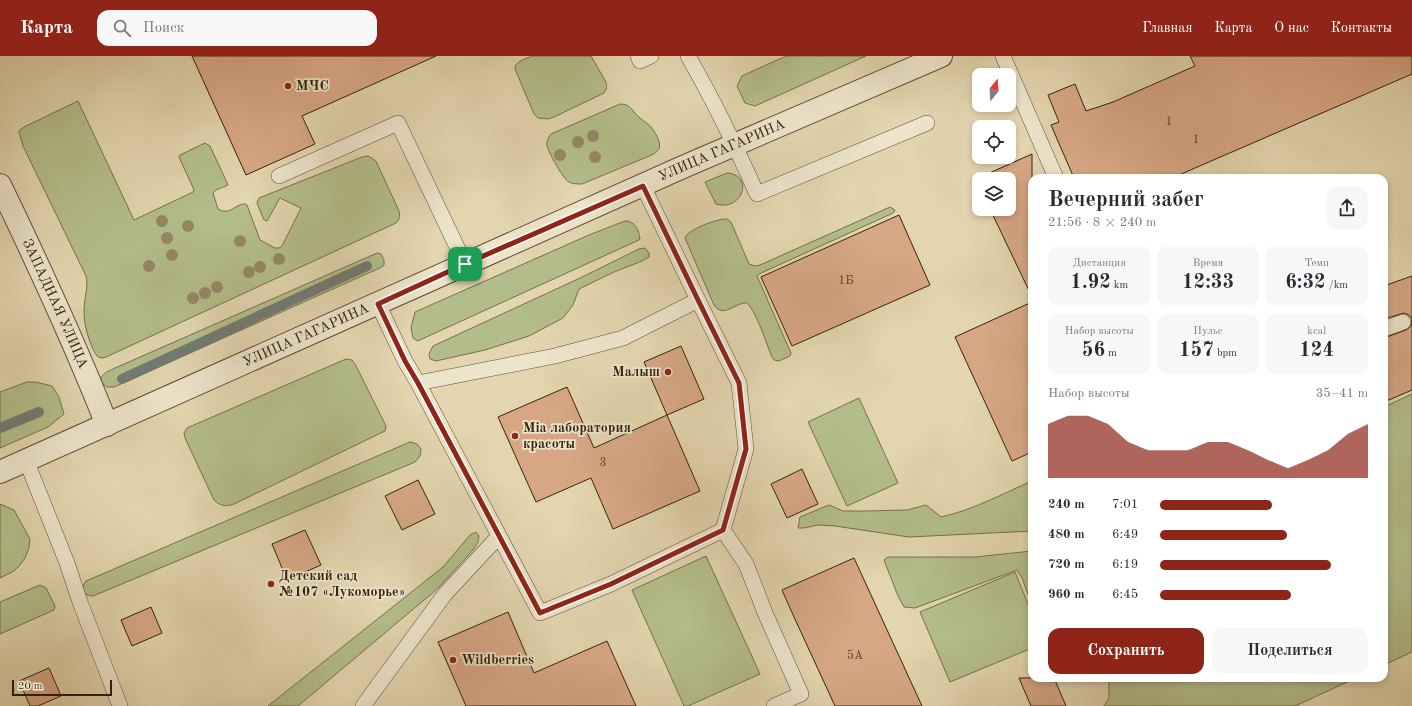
<!DOCTYPE html>
<html lang="ru">
<meta charset="utf-8">
<style>
:root{--surface:#fff;--page:#f7f7f7;--text:#2b2b33;--muted:#7c7c81;--accent:#8f2418}
body{margin:0;font-family:"Old Standard TT",serif;background:var(--page);color:var(--text);height:100vh;display:flex;flex-direction:column;font-size:15px;white-space:nowrap}
*{box-sizing:border-box;margin:0}
p{font-size:13px;color:var(--muted)}
.icon{flex:none;width:22px;height:22px;fill:none;stroke:currentColor;stroke-width:2;stroke-linecap:round;stroke-linejoin:round}
.map{position:relative;flex:1;overflow:hidden}
.side{position:absolute;left:1028px;top:118px;width:360px;height:508px;display:flex;flex-direction:column;background:var(--surface);border-radius:12px;box-shadow:0 2px 6px #0003}
.side>*{flex:none}
.needle{width:26px;rotate:18deg}
.tools{position:absolute;left:972px;top:12px;display:grid;gap:8px}
.tools a{display:grid;place-items:center;width:44px;height:44px;border-radius:8px;background:var(--surface);box-shadow:0 2px 6px #0003;font-size:20px}
.scale{position:absolute;left:12px;bottom:10px;width:100px;box-sizing:border-box;padding-left:4px;border:2px solid #35220c;border-top:0;font-size:11px;line-height:14px;white-space:nowrap;color:#35220c;-webkit-text-stroke:3px #ece4cb;paint-order:stroke}
.pin{position:absolute;display:grid;place-items:center;width:34px;height:34px;color:#fff;margin:-17px;border-radius:8px;box-shadow:0 2px 6px #0006}
.round{display:grid;place-items:center;flex:none;width:42px;height:42px;border-radius:12px;background:var(--page)}
.summary{display:flex;align-items:center;justify-content:space-between;height:68px;padding:0 20px}
h1{font-size:22px;font-weight:800;line-height:30px}
.figures{display:grid;grid-template-columns:repeat(3,1fr);gap:6px;height:68px;padding:4px 20px}
.figures div{display:grid;align-content:center;border-radius:10px;background:var(--page);text-align:center}
.figures b{font-size:20px;font-weight:800}
.figures small{font-size:11px;font-weight:400}
.figures p{font-size:11px}
.chart{height:112px;padding:8px 20px}
.chart p{display:flex;justify-content:space-between}
.chart svg{width:100%;height:72px;margin-top:4px;fill:var(--accent);opacity:.7}
.action{display:flex;gap:8px;margin-top:auto;padding:8px 20px}
.action a{flex:1;height:46px;border-radius:12px;background:var(--accent);color:#fff;font-size:16px;font-weight:800;line-height:46px;text-align:center}
.action a+a{background:var(--page);color:var(--text)}
ul{padding:0 20px;list-style:none;font-size:13px}
li{display:grid;grid-template-columns:64px 48px 1fr;align-items:center;height:30px}
li i{height:10px;border-radius:5px;background:var(--accent)}
header{display:flex;align-items:center;gap:24px;box-sizing:border-box;height:56px;padding:0 20px;background:var(--accent);color:#fff}
header strong{font-size:19px}
nav{display:flex;gap:22px;margin-inline-start:auto;font-size:14px}
.search{width:280px;height:36px;background:var(--page);display:flex;align-items:center;gap:10px;box-sizing:border-box;padding:0 14px;border-radius:12px;color:var(--muted);font-size:15px}
.map>svg:first-child{display:block}
.green{fill:#b3bd8b;stroke:#74704c}
.lines{fill:none;stroke-linecap:round;stroke-linejoin:round}
.stream{stroke:#717b72;stroke-width:10}
.building{fill:#d7a785;stroke:#35220c}
.lane-casing{stroke:#604f35;stroke-width:16}
.street-casing{stroke:#604f35;stroke-width:24}
.lane{stroke:#ece4cb;stroke-width:15}
.street{stroke:#ece4cb;stroke-width:22}
.tree{fill:#948867}
.route-casing{stroke:#fff;stroke-width:8}
.route{stroke:#8f2418;stroke-width:5}
.poi-dot{fill:#8f2418;stroke:#ece4cb;stroke-width:1.5}
.labels{text-anchor:middle;dominant-baseline:central;stroke-width:3.5;stroke-linejoin:round;paint-order:stroke}
.number-label{font-size:12px;fill:#5e432a}
.poi-label{font-size:14px;font-weight:bold;fill:#35220c;stroke:#ece4cb;text-anchor:start}
.street-label{font-size:14px;fill:#35220c;stroke:#ece4cb}
</style>
<header>
<strong>Карта</strong>
<div class="search"><svg class="icon" aria-label="search" viewBox="0 0 24 24"><circle cx="10" cy="10" r="6"/><path d="M15 15l6 6"/></svg>Поиск</div>
<nav><a>Главная</a><a>Карта</a><a>О нас</a><a>Контакты</a></nav>
</header>
<div class="map">
<svg width="1412" height="650" viewBox="0 0 1412 650">
<rect width="100%" height="100%" fill="#e2d5af"/>
<filter id="stains"><feTurbulence type="fractalNoise" baseFrequency=".005" numOctaves="4"/><feColorMatrix values="0 0 0 0 .2 0 0 0 0 .09 0 0 0 0 .02 0 0 0 .5 -.17"/></filter>
<radialGradient id="worn" r=".72"><stop offset=".6" stop-color="#630" stop-opacity="0"/><stop offset="1" stop-color="#630" stop-opacity=".3"/></radialGradient>
<path class="green" d="M532,0H591L606,26C607,31 607,33 604,37L554,61L548,63L538,62L534,58L515,13V10L520,5Z
M786,0H866L755,50L745,47L737,30L742,20Z
M78,45L134,164L193,136L194,134L179,101L180,99L205,87L210,90L228,129L216,134L213,137L218,153C231,160 234,148 245,148L247,149L260,184L275,192H279L282,190L301,152L280,142L267,165L264,164L257,147L259,142L362,101L368,100L376,105L399,155C400,161 400,163 396,167L106,301C98,304 96,299 93,293C86,277 82,261 85,244C86,235 88,229 86,220L23,90L19,76L20,74L24,71Z
M620,48C632,48 632,56 640,62C643,65 647,67 650,70C654,74 662,87 659,93C658,95 655,96 654,98L582,128C577,128 573,128 569,126C563,123 549,97 547,90C546,86 548,82 551,78Z
M727,117C755,119 742,156 716,148L705,126Z
M890,151L895,154L894,156L891,158L759,218L757,220L791,297L790,300L779,305L774,304L772,301C766,287 757,257 747,247C735,246 724,263 714,249L685,182C687,174 718,162 727,163L731,166L749,208L755,210L760,209Z
M625,165C635,165 639,174 640,183L639,184L422,283L418,285L413,282L411,272L415,256L589,179Z
M645,192L649,197V201L642,205L614,216L579,233L573,249L563,262L529,280L485,294L436,305L430,303L429,298L433,290L578,223L639,193Z
M377,197L381,198L384,204V209L382,211L121,328L114,331H107C93,322 106,316 115,312Z
M346,303L352,304L355,308L386,370L385,375L234,448C226,451 220,450 214,444L185,382L184,377L187,372Z
M27,326H36L52,330L59,341L64,358L48,371L0,392V336Z
M1412,338V596L1384,609V351Z
M859,342L898,427L847,450L808,366Z
M410,386L417,388L421,393L420,400L415,406L93,540C86,540 83,537 83,530L86,525Z
M1032,425V475L909,481L835,470L818,469L804,472H798L800,461L829,449L843,455H865L907,454L926,449L941,461C973,454 1002,438 1032,425Z
M0,448L14,454L30,483L29,492L25,502L20,509L14,515L0,522Z
M476,476L479,480L478,486L473,494L436,534L298,650H268L443,511L470,479Z
M1032,495V549L1022,522L1017,514L915,552L904,551L898,540L884,504L888,501H975Z
M706,500L760,618L688,650H684L632,534Z
M1015,516L1032,558V592L950,626L920,556Z
M40,529L46,532L55,550L54,554L0,578V546Z
M1109,622H1356L1295,650H1104L1109,642Z"/>
<g class="lines">
<path class="stream" d="M122,323L367,210
M0,372L39,356"/>
</g>
<path class="building" d="M192,0H436L302,60L315,88L246,119Z
M1190,0H1412V18L1172,122H1074L1051,69L1059,66L1048,39L1075,28L1086,55L1113,46L1195,10Z
M1032,98V241L990,153H1009V123H979V129L976,123Z
M899,159L930,229L792,290L761,221Z
M1412,220V334L1384,346V282L1406,274L1410,271L1412,267V263L1409,259L1404,257L1384,263V230Z
M1032,246V396L1012,405L955,281Z
M681,290L704,343L667,359L644,306Z
M567,331L594,392L667,359L700,435L613,473L591,422L536,446L498,361Z
M802,413L818,448L787,462L771,428Z
M418,424L435,458L402,474L385,440Z
M305,474L321,509L287,524L272,488Z
M854,502L922,650H835L794,561L782,534Z
M151,551L162,577L132,590L121,564Z
M508,556L534,617L607,585L636,650H466L438,586Z
M49,612L61,640L38,650H30L19,625Z
M1019,622H1054L1066,650H1031Z"/>
<g class="lines">
<defs>
<path id="lane" d="M638,0L640,5L651,0
M688,0C714,45 736,91 757,138L927,67
M1003,0L1056,122
M279,120L398,67L465,208
M378,248L405,305L418,327L540,557L611,528L723,474L746,393L739,327L698,244L643,130
M1384,273L1403,266
M418,327L555,300L623,282L698,244
M26,404L67,507L80,546L120,650
M723,474L746,508L766,559L801,638L774,650
M363,650L445,538L499,480"/>
<g id="street">
<path id="s1" d="M0,129C38,208 75,287 107,369"/>
<path id="s2" d="M0,416L683,111L941,0"/>
</g>
</defs>
<use href="#lane" class="lane-casing"/>
<use href="#street" class="street-casing"/>
<use href="#lane" class="lane"/>
<use href="#street" class="street"/>
</g>
<g class="tree">
<circle cx="593" cy="80" r="6"/>
<circle cx="578" cy="86" r="6"/>
<circle cx="560" cy="99" r="6"/>
<circle cx="595" cy="101" r="6"/>
<circle cx="162" cy="165" r="6"/>
<circle cx="188" cy="170" r="6"/>
<circle cx="167" cy="182" r="6"/>
<circle cx="240" cy="185" r="6"/>
<circle cx="172" cy="199" r="6"/>
<circle cx="279" cy="203" r="6"/>
<circle cx="149" cy="210" r="6"/>
<circle cx="260" cy="211" r="6"/>
<circle cx="249" cy="216" r="6"/>
<circle cx="217" cy="231" r="6"/>
<circle cx="205" cy="237" r="6"/>
<circle cx="193" cy="242" r="6"/>
</g>
<g class="lines">
<defs>
<path id="route" d="M643,130L698,244L739,327L746,393L723,474L611,528L540,557L418,327L405,305L378,248L465,208Z"/>
</defs>
<use href="#route" class="route-casing"/>
<use href="#route" class="route"/>
</g>
<g class="poi-dot">
<circle cx="288" cy="30" r="4"/>
<circle cx="668" cy="316" r="4"/>
<circle cx="515" cy="380" r="4"/>
<circle cx="271" cy="528" r="4"/>
<circle cx="453" cy="604" r="4"/>
</g>
<g class="labels">
<g class="number-label">
<text x="1169" y="66">1</text>
<text x="1196" y="84">1</text>
<text x="846" y="225">1Б</text>
<text x="603" y="407">3</text>
<text x="855" y="600">5А</text>
</g>
<g class="poi-label">
<text x="296" y="30">МЧС</text>
<text x="660" y="316" text-anchor="end">Малыш</text>
<text x="523" y="372">Mia лаборатория<tspan x="523" dy="16">красоты</tspan></text>
<text x="279" y="520">Детский сад<tspan x="279" dy="16">№107 «Лукоморье»</tspan></text>
<text x="461" y="604">Wildberries</text>
</g>
<g class="street-label">
<text stroke="none"><textPath href="#s2" startOffset="790">УЛИЦА ГАГАРИНА</textPath></text>
<text stroke="none"><textPath href="#s1" startOffset="131">ЗАПАДНАЯ УЛИЦА</textPath></text>
<text stroke="none"><textPath href="#s2" startOffset="335">УЛИЦА ГАГАРИНА</textPath></text>
</g>
</g>
<rect width="100%" height="100%" filter="url(#stains)"/>
<rect width="100%" height="100%" fill="url(#worn)"/>
</svg>
<div class="tools">
<a><svg class="needle" viewBox="-14 -14 28 28"><path d="M0-13l5 13h-10z" fill="#e53935"/><path d="M0 13l5-13h-10z" fill="#7c7c81"/></svg></a>
<a><svg class="icon" aria-label="locate" viewBox="0 0 24 24"><circle cx="12" cy="12" r="6"/><path d="M12 2v4M12 18v4M2 12h4M18 12h4"/></svg></a>
<a><svg class="icon" aria-label="layers" viewBox="0 0 24 24"><path d="M12 4l9 5-9 5-9-5zM3 14l9 5 9-5"/></svg></a>
</div>
<div class="scale">20 m</div>
<div class="pin" style="left:465px;top:208px;background:#1e9e55"><svg class="icon" aria-label="arrive" viewBox="0 0 24 24"><path d="M6 21V4h12l-3 4 3 4H6"/></svg></div>
<section class="side">
<div class="summary"><div><h1>Вечерний забег</h1><p>21:56 · 8 × 240 m</p></div><a class="round"><svg class="icon" aria-label="share" viewBox="0 0 24 24"><path d="M12 15V3M7 8l5-5 5 5M5 13v7h14v-7"/></svg></a></div>
<div class="figures">
<div><p>Дистанция</p><b>1.92<small> km</small></b></div>
<div><p>Время</p><b>12:33</b></div>
<div><p>Темп</p><b>6:32<small> /km</small></b></div>
</div>
<div class="figures">
<div><p>Набор высоты</p><b>56<small> m</small></b></div>
<div><p>Пульс</p><b>157<small> bpm</small></b></div>
<div><p>kcal</p><b>124</b></div>
</div>
<div class="chart"><p><span>Набор высоты</span>35–41 m</p>
<svg viewBox="0 0 160 44" preserveAspectRatio="none"><path d="M0 44V11L10 6L20 6L30 11L40 22L50 27L60 27L70 27L80 22L90 22L100 27L110 33L120 38L130 33L140 27L150 17L160 11V44z"/></svg>
</div>
<ul>
<li><b>240 m</b>7:01<i style="width:54%"></i></li>
<li><b>480 m</b>6:49<i style="width:61%"></i></li>
<li><b>720 m</b>6:19<i style="width:82%"></i></li>
<li><b>960 m</b>6:45<i style="width:63%"></i></li>
</ul>
<div class="action"><a>Сохранить</a><a>Поделиться</a></div>
</section>
</div>
